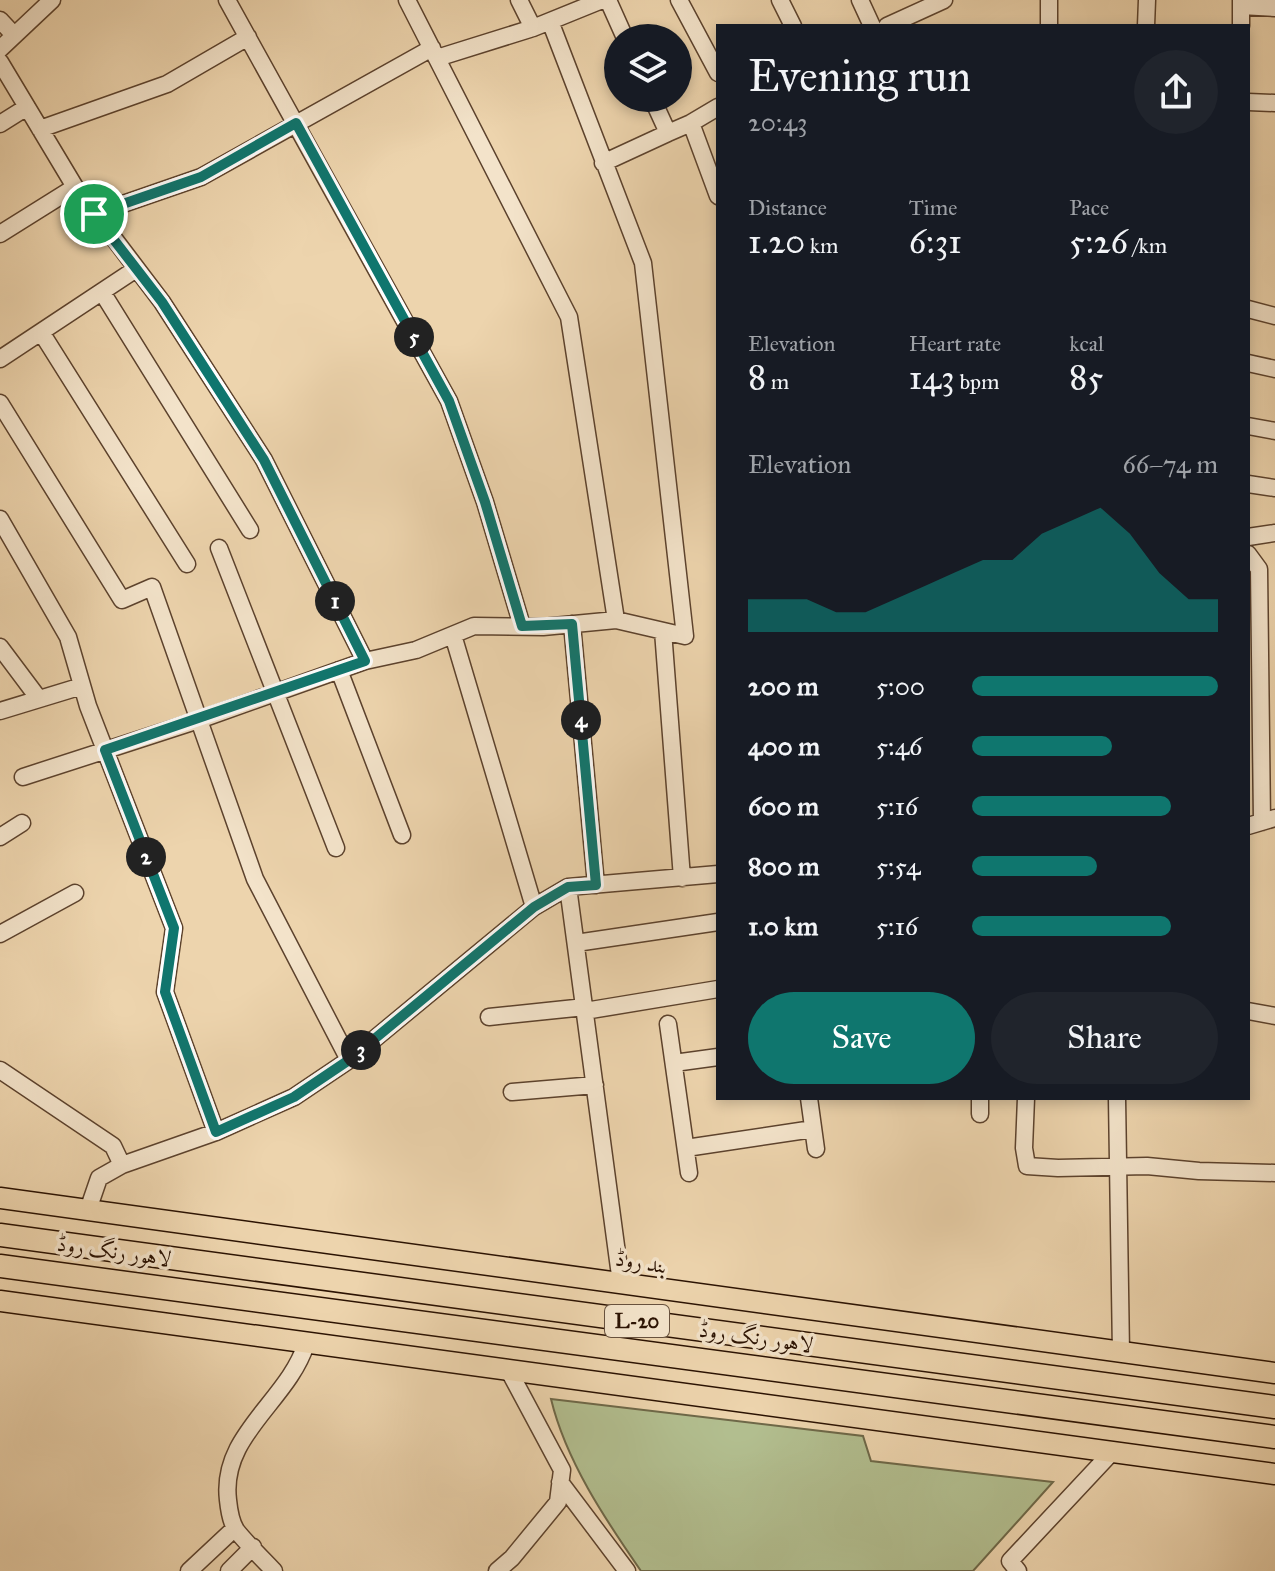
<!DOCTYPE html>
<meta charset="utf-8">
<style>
:root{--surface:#171b24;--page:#20242c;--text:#f1f3f6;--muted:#9ea1a6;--accent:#0f766e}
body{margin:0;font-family:"IM FELL Great Primer",Amiri,serif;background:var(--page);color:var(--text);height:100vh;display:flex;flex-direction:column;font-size:30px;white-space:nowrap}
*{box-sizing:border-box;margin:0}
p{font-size:26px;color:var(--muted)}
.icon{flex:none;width:44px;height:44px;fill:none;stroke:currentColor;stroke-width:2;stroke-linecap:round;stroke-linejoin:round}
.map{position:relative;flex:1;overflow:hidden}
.side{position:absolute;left:716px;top:24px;width:534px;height:1076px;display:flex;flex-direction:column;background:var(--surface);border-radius:0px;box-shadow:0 4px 12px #0003}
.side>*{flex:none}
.buttons{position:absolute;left:604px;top:24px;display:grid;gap:16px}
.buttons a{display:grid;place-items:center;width:88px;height:88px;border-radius:50%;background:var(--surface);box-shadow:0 4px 12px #0003;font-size:40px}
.pin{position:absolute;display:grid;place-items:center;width:68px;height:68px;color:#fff;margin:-34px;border:4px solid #fff;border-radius:50%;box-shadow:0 2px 8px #0007}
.km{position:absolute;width:40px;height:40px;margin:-20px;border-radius:50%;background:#222;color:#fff;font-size:22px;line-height:40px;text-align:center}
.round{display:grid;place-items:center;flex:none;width:84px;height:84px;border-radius:42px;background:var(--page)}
.summary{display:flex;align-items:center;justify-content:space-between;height:136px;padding:0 32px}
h1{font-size:44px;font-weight:600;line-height:60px}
.stats{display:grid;grid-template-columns:repeat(3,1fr);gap:12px;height:136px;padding:8px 32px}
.stats div{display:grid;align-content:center}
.stats b{font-size:34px;font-weight:600}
.stats small{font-size:22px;font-weight:400}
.stats p{font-size:22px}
.chart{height:224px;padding:16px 32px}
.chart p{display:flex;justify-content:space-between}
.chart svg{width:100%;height:144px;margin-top:8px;fill:var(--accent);opacity:.7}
.button{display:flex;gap:16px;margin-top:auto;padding:16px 32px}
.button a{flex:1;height:92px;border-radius:48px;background:var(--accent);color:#fff;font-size:32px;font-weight:600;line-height:92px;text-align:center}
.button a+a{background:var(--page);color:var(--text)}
ul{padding:0 32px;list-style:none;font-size:26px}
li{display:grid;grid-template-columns:128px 96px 1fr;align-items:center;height:60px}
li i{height:20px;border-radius:10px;background:var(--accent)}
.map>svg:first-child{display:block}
.green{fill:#b2be8f;stroke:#6e6848;stroke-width:2}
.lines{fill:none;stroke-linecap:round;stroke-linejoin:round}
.minor-casing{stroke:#5c422d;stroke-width:19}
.major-casing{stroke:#2b1202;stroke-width:23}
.highway-casing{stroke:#2b1202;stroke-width:25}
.minor{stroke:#f3e3ca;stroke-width:16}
.major{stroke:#edd4ad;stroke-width:20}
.highway{stroke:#edd4ad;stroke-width:22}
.route-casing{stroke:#fff;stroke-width:16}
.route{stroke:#0f766e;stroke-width:10}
.labels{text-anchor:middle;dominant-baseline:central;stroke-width:7;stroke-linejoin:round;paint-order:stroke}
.shield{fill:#f3e3ca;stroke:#67513e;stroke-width:2}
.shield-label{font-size:20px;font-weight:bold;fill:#2b1202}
.street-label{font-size:22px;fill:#2b1202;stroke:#f3e3ca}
</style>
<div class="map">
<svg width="1275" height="1571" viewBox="0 0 1275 1571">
<rect width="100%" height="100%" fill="#edd4ad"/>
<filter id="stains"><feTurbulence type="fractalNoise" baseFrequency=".0025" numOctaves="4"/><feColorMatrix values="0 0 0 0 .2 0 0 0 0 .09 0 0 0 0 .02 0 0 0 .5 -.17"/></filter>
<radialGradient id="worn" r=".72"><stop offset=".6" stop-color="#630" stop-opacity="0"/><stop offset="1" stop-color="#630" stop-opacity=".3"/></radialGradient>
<path class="green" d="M551,1399L863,1436L871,1461L1053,1482L973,1571H641C605,1519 566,1461 551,1399Z"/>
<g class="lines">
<defs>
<path id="minor" d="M227,0L449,401L485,502L522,626
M407,0L569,317L616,620
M519,0L533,28
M608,0L625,38
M679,0L718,73
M780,0L793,26
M860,0L872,26
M1241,6L1275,8
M0,20L14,35
M887,26L944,0
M1049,26V0
M1146,26L1147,0
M1241,26V0
M0,49L52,0
M437,58L533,28L602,0
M0,62L75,187L162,302L264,460L365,661L416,650L474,626L543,627L616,620L685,636L643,263L550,21
M652,98L668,133L691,123L718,196
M1248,102L1275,103
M691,123L718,107
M0,124L27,107
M40,129L167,84L248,37
M603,163L668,133
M94,214L201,177L432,48
M0,234L75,187
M102,292L250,530
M1248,309L1275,316
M41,332L187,564
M0,359L136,269
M1248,363L1275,369
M0,403L122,600L152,587L255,879L349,1060
M1248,426L1275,431
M1248,484L1275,488
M0,519L68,637L88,706L174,928L165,992L216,1132
M1248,537L1275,533
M219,548L336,848
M1248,554L1259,569L1262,822
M572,624L596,885
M663,631L682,878
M453,635L534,907
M0,647L39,699
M339,670L402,835
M0,711L82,686
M23,777L199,720L365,661
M1248,826L1275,818
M0,837L22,823
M568,887L621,1283
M0,934L75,893
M576,943L718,922
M585,1011L718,989
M1248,1011L1275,1016
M489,1017L585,1007
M668,1024L689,1173
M674,1063L718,1057
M0,1070L113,1146L122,1165L216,1132L294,1097L349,1060L534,907L568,887L718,874
M512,1092L595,1085
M809,1098L816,1149
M980,1098V1114
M1026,1098L1024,1148L1027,1166L1058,1168L1147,1166L1199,1171L1275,1173
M1117,1098L1121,1353
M686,1148L813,1129
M88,1210L99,1178L122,1165
M560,1482L627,1571
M189,1571L235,1528
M229,1571L253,1547
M274,1571C262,1558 247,1544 236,1530C231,1522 229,1510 228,1500C220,1435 288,1401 306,1344
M497,1571L512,1558L558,1502L562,1470L509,1371
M1018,1571L1010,1561L1112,1452"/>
<path id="major" d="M0,1198L1275,1373
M0,1301L1275,1474"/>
<path id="highway" d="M0,1235L1275,1407
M0,1266L1275,1437"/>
</defs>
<use href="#minor" class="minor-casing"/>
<use href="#major" class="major-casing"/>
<use href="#highway" class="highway-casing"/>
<use href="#minor" class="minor"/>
<use href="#major" class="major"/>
<use href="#highway" class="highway"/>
</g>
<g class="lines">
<defs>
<path id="route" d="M296,123L449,401L485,502L522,626L572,624L596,885L568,887L534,907L349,1060L294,1097L216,1132L165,992L174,928L105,750L365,661L264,460L162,302L94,214L201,177Z"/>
</defs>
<use href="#route" class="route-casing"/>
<use href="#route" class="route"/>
</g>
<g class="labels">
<rect class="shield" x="605" y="1305" width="64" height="32" rx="6"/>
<g class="shield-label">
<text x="637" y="1321">L-20</text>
</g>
<g class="street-label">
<text transform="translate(114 1251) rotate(8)">لاہور رنگ روڈ</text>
<text transform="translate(641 1262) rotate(9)">بند روڈ</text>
<text transform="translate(756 1337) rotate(8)">لاہور رنگ روڈ</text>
</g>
</g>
<rect width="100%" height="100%" filter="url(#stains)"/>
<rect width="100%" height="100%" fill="url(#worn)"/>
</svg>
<div class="buttons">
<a><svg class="icon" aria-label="layers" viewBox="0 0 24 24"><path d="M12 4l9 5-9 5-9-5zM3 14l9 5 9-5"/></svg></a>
</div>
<div class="pin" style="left:94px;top:214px;background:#1e9e55"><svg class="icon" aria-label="arrive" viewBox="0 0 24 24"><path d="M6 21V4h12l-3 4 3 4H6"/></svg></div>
<b class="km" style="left:335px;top:601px">1</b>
<b class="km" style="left:146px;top:857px">2</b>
<b class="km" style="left:361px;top:1050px">3</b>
<b class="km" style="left:581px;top:720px">4</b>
<b class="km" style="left:414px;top:337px">5</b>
<section class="side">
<div class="summary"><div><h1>Evening run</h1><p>20:43</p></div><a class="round"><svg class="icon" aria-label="share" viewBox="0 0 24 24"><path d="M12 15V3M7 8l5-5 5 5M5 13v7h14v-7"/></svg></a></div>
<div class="stats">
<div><p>Distance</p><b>1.20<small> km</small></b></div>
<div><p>Time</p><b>6:31</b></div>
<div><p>Pace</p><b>5:26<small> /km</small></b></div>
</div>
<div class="stats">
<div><p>Elevation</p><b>8<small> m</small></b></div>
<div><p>Heart rate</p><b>143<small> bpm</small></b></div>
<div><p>kcal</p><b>85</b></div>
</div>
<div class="chart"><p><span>Elevation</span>66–74 m</p>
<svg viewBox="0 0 160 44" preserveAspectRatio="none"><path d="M0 44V34L10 34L20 34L30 38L40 38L50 34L60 30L70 26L80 22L90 22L100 14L110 10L120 6L130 14L140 26L150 34L160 34V44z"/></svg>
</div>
<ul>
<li><b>200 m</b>5:00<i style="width:100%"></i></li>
<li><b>400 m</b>5:46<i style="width:57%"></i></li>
<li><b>600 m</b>5:16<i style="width:81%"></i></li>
<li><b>800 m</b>5:54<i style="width:51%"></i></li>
<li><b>1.0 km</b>5:16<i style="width:81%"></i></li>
</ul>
<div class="button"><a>Save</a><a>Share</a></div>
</section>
</div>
